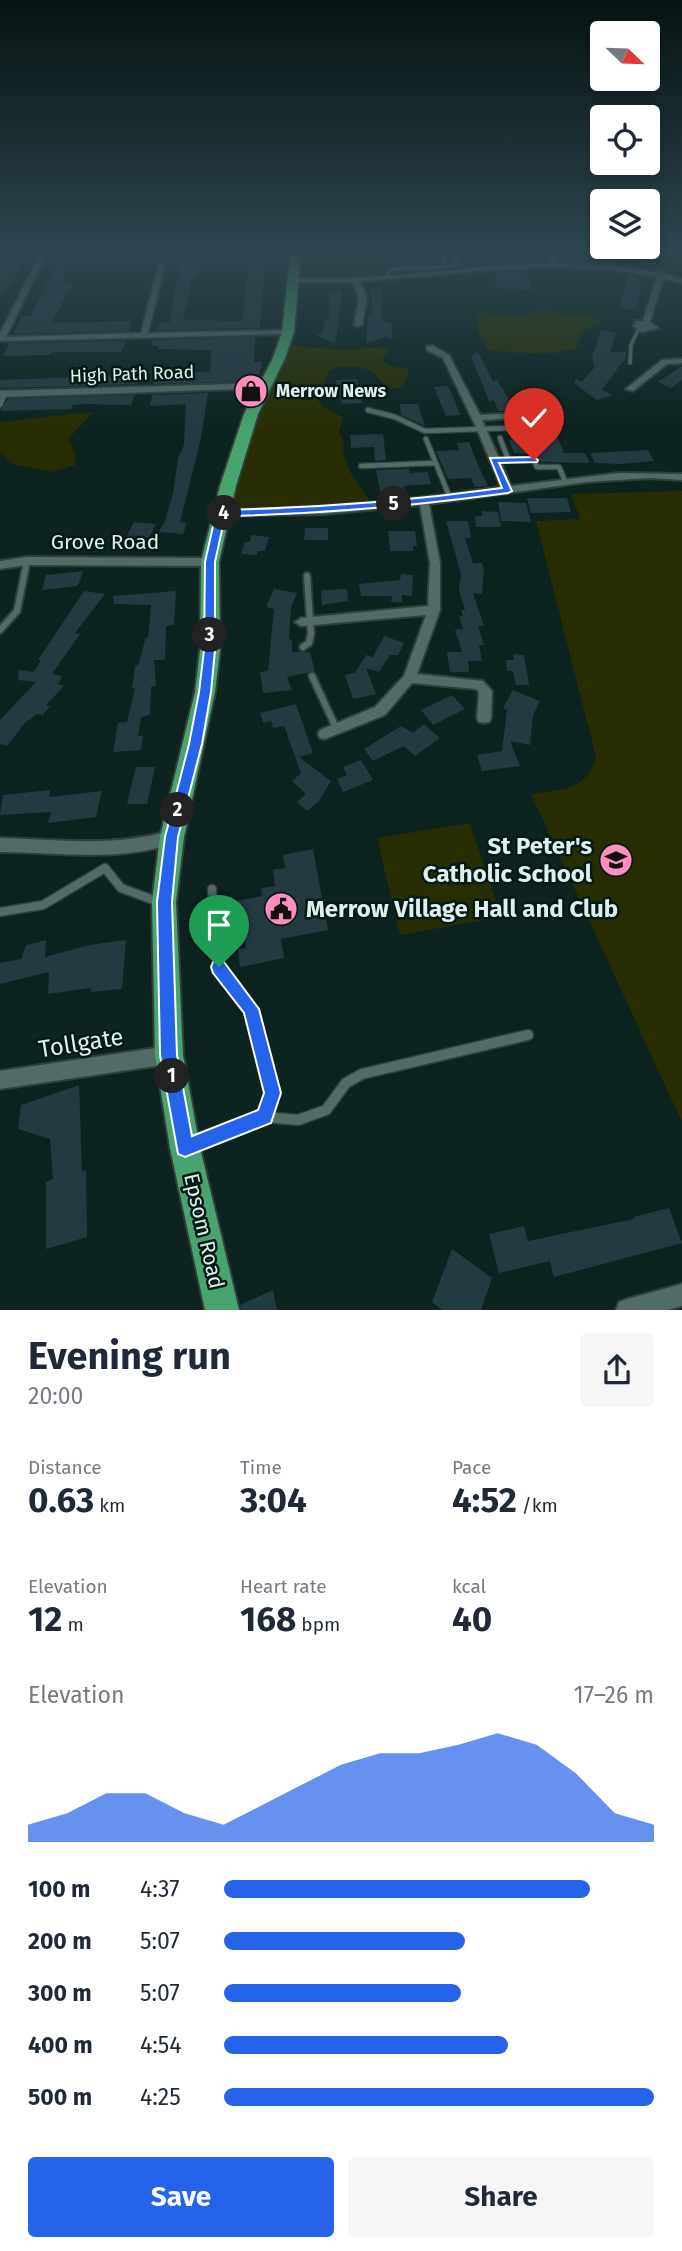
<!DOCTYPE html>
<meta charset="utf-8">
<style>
:root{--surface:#fff;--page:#f6f6f7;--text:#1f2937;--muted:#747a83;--accent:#2563eb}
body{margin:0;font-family:"Fira Sans",sans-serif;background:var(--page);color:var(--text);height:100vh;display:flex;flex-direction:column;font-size:26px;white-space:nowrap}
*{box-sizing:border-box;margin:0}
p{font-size:23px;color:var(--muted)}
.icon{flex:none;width:38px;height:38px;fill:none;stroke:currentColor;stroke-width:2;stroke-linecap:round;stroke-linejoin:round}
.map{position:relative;height:1310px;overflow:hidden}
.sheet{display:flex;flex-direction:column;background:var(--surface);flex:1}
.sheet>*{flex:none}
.needle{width:46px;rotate:113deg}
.fabs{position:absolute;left:590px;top:21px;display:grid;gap:14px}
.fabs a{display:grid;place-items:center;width:70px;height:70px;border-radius:7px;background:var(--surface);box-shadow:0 4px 10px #0003;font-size:35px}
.pin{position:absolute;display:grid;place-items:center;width:60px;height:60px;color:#fff;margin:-72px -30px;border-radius:50% 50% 50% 0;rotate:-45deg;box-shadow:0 0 7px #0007}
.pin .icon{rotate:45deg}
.km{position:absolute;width:35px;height:35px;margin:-18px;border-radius:50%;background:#222;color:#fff;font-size:19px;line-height:35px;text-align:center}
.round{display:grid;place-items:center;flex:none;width:74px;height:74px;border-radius:7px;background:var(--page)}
.head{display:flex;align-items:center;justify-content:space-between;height:119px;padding:0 28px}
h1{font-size:38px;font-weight:700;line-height:52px}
.stats{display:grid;grid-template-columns:repeat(3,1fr);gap:10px;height:119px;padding:7px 28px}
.stats div{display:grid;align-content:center}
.stats b{font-size:35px;font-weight:700}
.stats small{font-size:19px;font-weight:400}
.stats p{font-size:19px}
.chart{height:196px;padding:14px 28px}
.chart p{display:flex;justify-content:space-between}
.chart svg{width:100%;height:126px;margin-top:7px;fill:var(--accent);opacity:.7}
.action{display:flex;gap:14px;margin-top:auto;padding:14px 28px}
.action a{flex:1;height:80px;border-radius:7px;background:var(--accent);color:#fff;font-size:28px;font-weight:700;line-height:80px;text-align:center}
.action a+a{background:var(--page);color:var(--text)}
ul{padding:0 28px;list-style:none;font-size:23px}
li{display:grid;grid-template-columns:112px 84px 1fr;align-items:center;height:52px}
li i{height:18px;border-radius:9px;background:var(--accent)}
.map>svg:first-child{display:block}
.built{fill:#0c2f2b}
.green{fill:#282e02}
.building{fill:#243a41}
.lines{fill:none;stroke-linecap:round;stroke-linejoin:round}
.service-far4-casing{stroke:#313e3c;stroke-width:5}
.service-far3-casing{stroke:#313e3c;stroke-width:7}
.service-far2-casing{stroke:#313e3c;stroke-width:10}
.service-far1-casing{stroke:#313e3c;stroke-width:11}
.service-casing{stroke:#313e3c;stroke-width:13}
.minor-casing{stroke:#313e3c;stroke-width:4}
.primary-casing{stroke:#313e3c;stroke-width:4}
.service-far4{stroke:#526b67;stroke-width:3.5}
.service-far3{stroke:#526b67;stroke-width:4.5}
.service-far2{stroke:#526b67;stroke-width:6}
.service-far1{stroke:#526b67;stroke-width:8}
.service{stroke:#526b67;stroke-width:10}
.minor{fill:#526b67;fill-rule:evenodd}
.primary{fill:#48a46e;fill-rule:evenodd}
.route{fill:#2563eb;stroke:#fff;stroke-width:2}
.labels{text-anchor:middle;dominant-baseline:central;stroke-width:5;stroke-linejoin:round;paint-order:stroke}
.far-street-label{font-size:18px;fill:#e0eeec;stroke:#031a17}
.far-poi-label{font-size:18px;font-weight:bold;fill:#e0eeec;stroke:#031a17;text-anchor:start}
.street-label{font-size:21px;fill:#e0eeec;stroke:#031a17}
.near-poi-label{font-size:24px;font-weight:bold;fill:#e0eeec;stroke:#031a17;text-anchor:end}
.near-street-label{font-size:24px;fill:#e0eeec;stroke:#031a17}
</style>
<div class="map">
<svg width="682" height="1310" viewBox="0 0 682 1310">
<rect width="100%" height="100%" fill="#0c2320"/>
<path class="built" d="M306,249H463L468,269L312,277L304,269Z"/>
<path class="green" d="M306,249H325L327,251L358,249L364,252L373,274L312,277L304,269Z
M541,309L569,315L588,314L602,321L584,330L576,349L546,354L489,351L479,334L476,313L524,316Z
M289,346L346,350L378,347L391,350L381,360L390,366L407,369L409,373L403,387C385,392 382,378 370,371C358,365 337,364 327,373L326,382L314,395L323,407L343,417L339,432L344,441L343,450L350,472L369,499L361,507L227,513L256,422Z
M93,412L69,438L75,455V465L52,472L13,464L0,452V422Z
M682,491V1119L681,1120L531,794C562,789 586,792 596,757L536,521L580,519L571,494Z
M470,823L501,917L400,935L377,838Z"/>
<path class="building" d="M13,249H28L12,282L0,299V270Z
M392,249H420L422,252L428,251L435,263L394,265L388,253L393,252Z
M629,249H642L654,265L624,262Z
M203,250L197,277L192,279L183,320L242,321L249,261H265L260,328L157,330L160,323H169L180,264H175L177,251Z
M540,255H544L548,261L493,264V258Z
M56,267H67L64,283H72L52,323L132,321L129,331L13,334L22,316H30Z
M517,271L527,274L532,290L496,288L494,273Z
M629,275L636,276L642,286L635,310L619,308Z
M370,289H382V320L391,324L393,340L386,337L366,343L368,315L373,314Z
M329,291H343L335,344L316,335L323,332L324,322L329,318Z
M601,330L616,333L610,352H626V357L602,390L613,395L597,400L574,383L576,379L582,382L595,367L592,357Z
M255,337L254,362H262L258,381L153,384L154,374L210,372L211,350L158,349V346L151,345L153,340Z
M126,341L121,352H52L50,355L3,356L9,343Z
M478,352L493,381L497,380L516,411H498L494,400L489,401L471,356Z
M682,366V380L671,388L658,382Z
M140,375L137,384L0,388V380Z
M357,379L362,403L342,404L336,380Z
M448,386L454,399L460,415L446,416L434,387Z
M208,393L201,438L180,522L187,523L183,534L159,532L165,521L173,493L178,458L184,445L186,404L150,406L152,395Z
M134,395L131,405L87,404L73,405L71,409L0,411L8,399Z
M400,404H418L425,426L401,415Z
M383,434L386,460L375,461L374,447L351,448L350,435Z
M556,434L564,453H585L590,463L540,462L533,454L514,453L509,440L518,439L517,436Z
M469,442L478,465L488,486L475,487L471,478L448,479L436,451L459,450L457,443Z
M648,450L654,461L621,464L595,463L590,453Z
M409,469L410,473L428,472L431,484L404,486L407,496L382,499L376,470Z
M527,498H567L571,512L531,513Z
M498,502L526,503L531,522L501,521Z
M482,511L498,512L501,527H476L475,516H482Z
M446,521H468L471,538H465L473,563H482L484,569L482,594L473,593L484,626H478L484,645H479L482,661H468L469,672H450L447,652H462L455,630L463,629L459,616H463L461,610H465L459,590L461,574Z
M134,522L156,524L149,538L127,536Z
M305,528H328V540H304Z
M388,531H415L417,546H413V551H390Z
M251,535L269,537L265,551H258L257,555L241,554L245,542H250Z
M83,571L78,586L42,590L46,575Z
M401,574L413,575L412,596L402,595V602H391L392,596H361L359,584L400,580Z
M274,589L297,593L291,608L289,638L292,641V652H310L315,671L287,677L292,690L263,693L260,672L268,671L274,609L266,607Z
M347,589L348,601L322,605L321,590Z
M84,591L105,594L75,633L80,634L52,674L62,676L58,684L64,686L46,705L50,706L43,715L37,714L25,723L7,746L0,744V720L36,682L18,680L19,670L34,672L41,660H38Z
M176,591L174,625L166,626L165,660H154L156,686L151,687L150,715L141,717L138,736H143L141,750L113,752L118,723L127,722L135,688H132L135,666L138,665L146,637L148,638L151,605L114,604L113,596Z
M384,636L404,643L398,655H390L379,672L366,668L376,694L353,699L345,675L355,673L366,655L373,657Z
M513,654L524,655L529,685H516L513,671H507L506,660H514Z
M513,690L540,701L533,715L530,745L510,741L520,766L482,771L477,755L502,751L507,710L503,708Z
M452,695L465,709L433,725L421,710Z
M296,704L313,753L299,757L331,781L319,801L307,811L297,802L306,794L292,781L301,773L284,726L273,728L271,721L263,723L260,713Z
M424,724L440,738L415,756L404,746L373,761L364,749L401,726L413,733Z
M361,760L373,780L343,792L337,779L347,775L343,767Z
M136,767H155L147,804H127Z
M50,790L49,797L102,791L96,817L48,823L51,812L0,815L3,795Z
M313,849L328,930L281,939L284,958L240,967L238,949L246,948L242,920L238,921L236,901L262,896L261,888L275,886L273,870L285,868L283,855Z
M46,940L45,957L89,945L126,940L122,989L91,992V988L48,994L49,972L0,984V963L21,959L26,945Z
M79,1085L82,1172L86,1170L87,1237L46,1249V1182L53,1179L50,1139L18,1129L21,1105Z
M669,1208L682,1243L554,1277L550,1261L499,1273L489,1234L524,1226L528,1241L634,1219L633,1217Z
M452,1249L492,1278L481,1310H442L432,1302Z
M273,1290L277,1310H242L240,1305Z"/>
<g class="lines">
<defs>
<path id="service-far4" d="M440,249L446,267
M447,266L457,265L455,255
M388,276L389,271L394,269L446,267
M630,363L631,345L639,328"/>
<path id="service-far3" d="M0,405L5,393
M368,410L395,417L425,431L511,428
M500,438L508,459
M426,439L450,498
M494,460H534L537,467H559L565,481
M361,466L435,463"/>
<path id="service-far2" d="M0,630L17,611L27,561
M303,647L309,643L311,634L307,576
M312,676L337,730"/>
<path id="service-far1" d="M212,889L218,967L232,985
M0,912L43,905L105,868L121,888L159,902"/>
<path id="service" d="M265,1117L298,1120L326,1110L346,1083L362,1074L528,1035
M193,1145L265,1117L272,1092L269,1075L251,1009L231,983"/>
<path id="minor" d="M43,249H49L6,337L141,333L163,249H169L148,333L288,330L292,332L288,334L0,341V333Z
M544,249H550L558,264L609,266L607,262L613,256V251L627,249L618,253L619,256L613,262L616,267L661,273L682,279V283L663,279L650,322L658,328L642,332L633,326L636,321H643L657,277C559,255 458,276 360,281L367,298L362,325L358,327L354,325L359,298L353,282H292L289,280L292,278C326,278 356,278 389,276C443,272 497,264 552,264Z
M592,254L604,257L605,258L602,260L590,257V255Z
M427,346H433L449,355L480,415L539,412L534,403L538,400L541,401L554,423L547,425L542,417L482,420L511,486L619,473L682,474V480L650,478L587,482L429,504L440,563V610L417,674L483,681L492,691L491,718L489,722L484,723L479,722L477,718L479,692L476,689L412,683L385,715L325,739L320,738L318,734L320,730L375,707L404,676L426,615L301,626L295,622L301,618L428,606L430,563L420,505L325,514L221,516L216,513L221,510C316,509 408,501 501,487L477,429L443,358L427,350Z
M682,359V363L667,364L633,391L626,389L662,360Z
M266,383L270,386L269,388L0,397V391Z
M27,557L210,558L215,562L210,566L27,565L0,569V561Z
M172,830L177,832L179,837L177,842C121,863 59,852 0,852V838C57,839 116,848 172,830Z
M169,1046L175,1049L178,1055L175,1061L169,1064L0,1089V1071Z
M682,1284V1306L668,1310H616L619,1302L627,1299Z"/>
<path id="primary" d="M291,249H301L294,332L285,358L258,414L236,486L219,562L220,650L215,692L184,837L176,902L183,1055L200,1148L239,1310H205L170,1148L155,1055L152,902L160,837L195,692L200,650L201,562L220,486L244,414L273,358L282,332Z"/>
</defs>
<use href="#service-far4" class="service-far4-casing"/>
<use href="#service-far3" class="service-far3-casing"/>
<use href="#service-far2" class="service-far2-casing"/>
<use href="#service-far1" class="service-far1-casing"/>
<use href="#service" class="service-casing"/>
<use href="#minor" class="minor-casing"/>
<use href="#primary" class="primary-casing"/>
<use href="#service-far4" class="service-far4"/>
<use href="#service-far3" class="service-far3"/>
<use href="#service-far2" class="service-far2"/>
<use href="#service-far1" class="service-far1"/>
<use href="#service" class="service"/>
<use href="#minor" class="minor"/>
<use href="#primary" class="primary"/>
</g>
<linearGradient id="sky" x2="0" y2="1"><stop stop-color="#071312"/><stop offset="0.58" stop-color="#2e454e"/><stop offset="1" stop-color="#2e454e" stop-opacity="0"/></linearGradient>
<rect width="682" height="432" fill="url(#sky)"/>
<path class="route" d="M534,457L538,460L537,462L499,463L512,491L508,493C413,506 320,514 225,516L215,562V650L211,692L202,744L178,837L172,902L177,1055L192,1136L258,1110L264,1093L244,1013L213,973L211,967L213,962L219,960L224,962L259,1009L281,1093L271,1123L185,1157L178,1154L160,1055L157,902L165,837L189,744L199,692L204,650L205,562L216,513L221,510C316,508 408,501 502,488L490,458Z"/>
<defs>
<symbol id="shop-disc" viewBox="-11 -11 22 22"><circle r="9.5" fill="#fe8ebd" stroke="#031a17"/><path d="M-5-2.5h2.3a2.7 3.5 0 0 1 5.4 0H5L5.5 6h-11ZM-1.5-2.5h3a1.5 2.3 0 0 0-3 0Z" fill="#111"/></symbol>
<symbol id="school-disc" viewBox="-11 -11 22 22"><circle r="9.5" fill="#fe8ebd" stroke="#031a17"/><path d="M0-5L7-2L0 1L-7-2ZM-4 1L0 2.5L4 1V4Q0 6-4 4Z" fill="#111"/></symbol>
<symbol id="civic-disc" viewBox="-11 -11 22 22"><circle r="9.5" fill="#fe8ebd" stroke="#031a17"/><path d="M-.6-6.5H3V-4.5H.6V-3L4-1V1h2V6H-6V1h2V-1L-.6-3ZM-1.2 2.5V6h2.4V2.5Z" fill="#111"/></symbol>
</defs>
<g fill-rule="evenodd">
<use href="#shop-disc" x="232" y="372" width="38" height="38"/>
<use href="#school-disc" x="597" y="841" width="38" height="38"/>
<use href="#civic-disc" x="262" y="890" width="38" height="38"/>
</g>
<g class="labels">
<g class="far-street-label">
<text transform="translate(132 374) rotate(-2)">High Path Road</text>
</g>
<g class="far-poi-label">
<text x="276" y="391">Merrow News</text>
</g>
<g class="street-label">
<text x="105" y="542">Grove Road</text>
<text transform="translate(204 1231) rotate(77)">Epsom Road</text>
</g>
<g class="near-poi-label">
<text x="592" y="846">St Peter's<tspan x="592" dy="28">Catholic School</tspan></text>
<text x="306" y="909" text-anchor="start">Merrow Village Hall and Club</text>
</g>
<g class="near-street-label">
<text transform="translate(81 1043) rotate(-9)">Tollgate</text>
</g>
</g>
</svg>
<div class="fabs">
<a><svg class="needle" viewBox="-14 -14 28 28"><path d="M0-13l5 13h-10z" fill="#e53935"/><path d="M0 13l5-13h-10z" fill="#747a83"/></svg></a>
<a><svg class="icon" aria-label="locate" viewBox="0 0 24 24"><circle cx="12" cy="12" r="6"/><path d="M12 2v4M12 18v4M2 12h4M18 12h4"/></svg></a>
<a><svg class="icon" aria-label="layers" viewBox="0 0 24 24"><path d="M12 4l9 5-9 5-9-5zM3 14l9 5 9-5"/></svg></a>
</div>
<div class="pin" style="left:219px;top:967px;background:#1e9e55"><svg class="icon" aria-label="arrive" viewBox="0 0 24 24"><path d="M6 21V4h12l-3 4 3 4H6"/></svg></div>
<div class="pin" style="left:534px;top:460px;background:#d93025"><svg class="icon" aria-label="check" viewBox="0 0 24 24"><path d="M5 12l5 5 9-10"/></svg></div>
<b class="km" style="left:172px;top:1076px">1</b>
<b class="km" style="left:178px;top:810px">2</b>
<b class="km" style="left:210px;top:635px">3</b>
<b class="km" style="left:224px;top:513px">4</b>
<b class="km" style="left:394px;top:504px">5</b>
</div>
<section class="sheet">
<div class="head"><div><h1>Evening run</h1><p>20:00</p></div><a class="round"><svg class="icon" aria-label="share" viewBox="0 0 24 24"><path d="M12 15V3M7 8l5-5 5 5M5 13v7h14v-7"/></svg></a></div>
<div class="stats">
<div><p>Distance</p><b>0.63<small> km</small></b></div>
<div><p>Time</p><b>3:04</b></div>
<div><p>Pace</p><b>4:52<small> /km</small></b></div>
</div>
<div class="stats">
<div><p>Elevation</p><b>12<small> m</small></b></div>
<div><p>Heart rate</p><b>168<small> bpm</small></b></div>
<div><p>kcal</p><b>40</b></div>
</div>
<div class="chart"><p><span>Elevation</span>17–26 m</p>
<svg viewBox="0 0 160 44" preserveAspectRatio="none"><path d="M0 44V38L10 34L20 27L30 27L40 34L50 38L60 31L70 24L80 17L90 13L100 13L110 10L120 6L130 10L140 20L150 34L160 38V44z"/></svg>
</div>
<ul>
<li><b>100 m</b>4:37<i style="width:85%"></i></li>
<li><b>200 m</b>5:07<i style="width:56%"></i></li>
<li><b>300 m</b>5:07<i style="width:55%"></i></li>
<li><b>400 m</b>4:54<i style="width:66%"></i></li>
<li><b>500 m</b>4:25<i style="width:100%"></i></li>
</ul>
<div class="action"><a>Save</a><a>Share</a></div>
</section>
